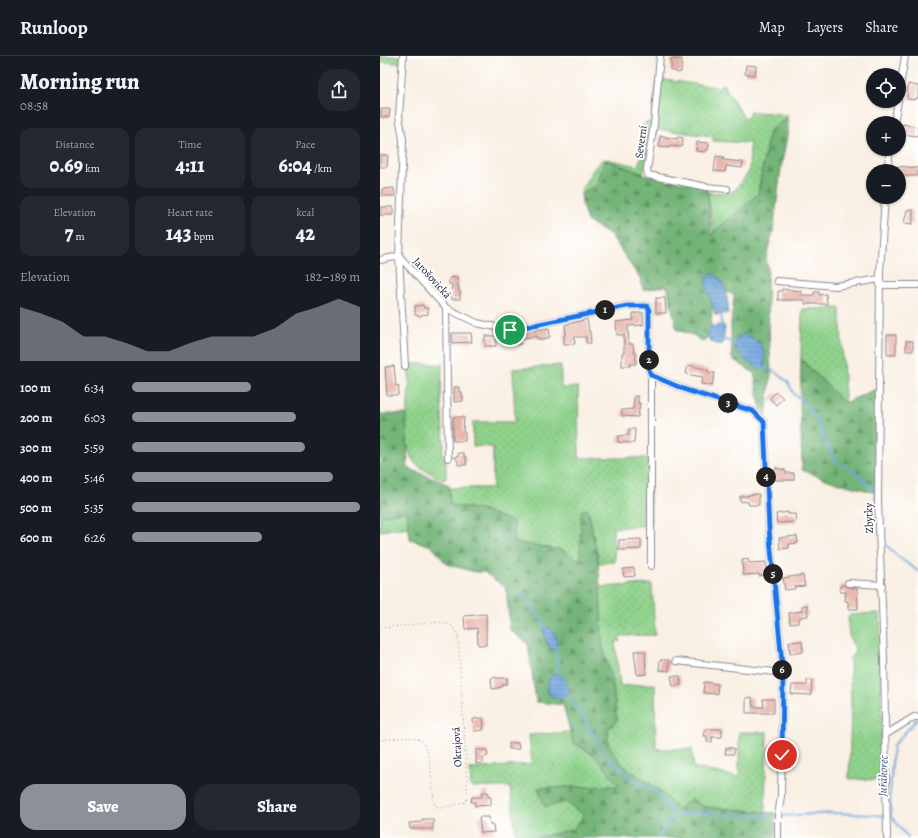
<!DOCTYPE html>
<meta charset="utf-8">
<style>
:root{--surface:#171b24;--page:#242831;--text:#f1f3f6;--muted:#9ea1a6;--line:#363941;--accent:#8c9099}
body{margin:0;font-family:Alegreya,serif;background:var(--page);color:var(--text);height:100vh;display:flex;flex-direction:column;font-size:15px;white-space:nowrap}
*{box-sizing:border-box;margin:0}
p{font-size:13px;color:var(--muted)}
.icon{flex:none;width:22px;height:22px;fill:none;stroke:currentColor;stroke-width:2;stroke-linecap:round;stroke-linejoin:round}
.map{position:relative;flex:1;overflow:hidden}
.drawer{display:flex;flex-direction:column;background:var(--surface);width:380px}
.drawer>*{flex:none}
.buttons{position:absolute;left:486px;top:12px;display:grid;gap:8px}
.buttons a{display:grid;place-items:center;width:40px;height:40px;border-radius:50%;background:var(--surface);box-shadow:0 1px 3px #0004;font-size:20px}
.pin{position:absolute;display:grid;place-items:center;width:34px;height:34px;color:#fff;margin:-17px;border:2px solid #fff;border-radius:50%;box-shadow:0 1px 4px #0007}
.km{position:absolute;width:20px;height:20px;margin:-10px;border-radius:50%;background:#222;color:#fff;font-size:11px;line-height:20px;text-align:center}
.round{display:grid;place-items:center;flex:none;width:42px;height:42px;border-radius:16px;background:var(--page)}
.summary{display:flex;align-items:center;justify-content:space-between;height:68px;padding:0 20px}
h1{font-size:22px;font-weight:800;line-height:30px}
.metrics{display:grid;grid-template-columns:repeat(3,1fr);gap:6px;height:68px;padding:4px 20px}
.metrics div{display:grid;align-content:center;border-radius:10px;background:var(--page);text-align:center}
.metrics b{font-size:20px;font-weight:800}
.metrics small{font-size:11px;font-weight:400}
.metrics p{font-size:11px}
.chart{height:112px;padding:8px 20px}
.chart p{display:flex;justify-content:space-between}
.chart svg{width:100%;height:72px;margin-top:4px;fill:var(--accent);opacity:.7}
.cta{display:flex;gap:8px;margin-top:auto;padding:8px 20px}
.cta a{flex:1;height:46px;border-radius:16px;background:var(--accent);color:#fff;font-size:16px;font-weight:800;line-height:46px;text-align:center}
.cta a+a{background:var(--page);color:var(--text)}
ul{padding:0 20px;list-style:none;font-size:13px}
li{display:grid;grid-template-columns:64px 48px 1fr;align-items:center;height:30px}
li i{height:10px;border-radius:5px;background:var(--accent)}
header{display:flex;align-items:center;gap:24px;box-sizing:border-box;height:56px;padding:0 20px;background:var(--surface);border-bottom:1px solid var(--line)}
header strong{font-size:19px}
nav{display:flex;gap:22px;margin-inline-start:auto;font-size:14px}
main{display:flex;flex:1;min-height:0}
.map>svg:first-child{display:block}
.grass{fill:url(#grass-dots);stroke:#587a63}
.forest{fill:url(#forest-firs);stroke:#4a6b59}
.water{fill:url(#water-rules);stroke:#49648c}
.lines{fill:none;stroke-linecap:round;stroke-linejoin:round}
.stream{stroke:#70a6dd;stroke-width:2}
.building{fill:#e8b3a7}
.minor-casing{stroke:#8e888e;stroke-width:8}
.path{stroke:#8e888e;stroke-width:1;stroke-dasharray:1 3;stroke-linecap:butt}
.minor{stroke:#fff;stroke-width:6}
.route-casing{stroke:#fff;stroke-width:8}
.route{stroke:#1a73e8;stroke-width:5}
.labels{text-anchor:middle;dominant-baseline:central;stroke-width:3.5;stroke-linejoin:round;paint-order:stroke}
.street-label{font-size:11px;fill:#22223b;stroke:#fff}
.water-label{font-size:12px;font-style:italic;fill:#455d84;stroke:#fff}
</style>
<header>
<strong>Runloop</strong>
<nav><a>Map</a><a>Layers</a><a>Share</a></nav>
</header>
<main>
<section class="drawer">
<div class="summary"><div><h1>Morning run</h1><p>08:58</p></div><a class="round"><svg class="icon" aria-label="share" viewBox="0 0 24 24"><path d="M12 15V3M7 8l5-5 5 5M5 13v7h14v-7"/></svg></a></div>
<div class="metrics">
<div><p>Distance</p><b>0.69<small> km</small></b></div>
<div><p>Time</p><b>4:11</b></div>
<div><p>Pace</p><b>6:04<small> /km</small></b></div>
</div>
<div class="metrics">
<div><p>Elevation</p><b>7<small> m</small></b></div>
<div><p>Heart rate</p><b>143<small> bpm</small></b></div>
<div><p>kcal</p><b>42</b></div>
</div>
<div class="chart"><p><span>Elevation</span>182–189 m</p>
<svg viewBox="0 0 160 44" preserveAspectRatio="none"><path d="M0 44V11L10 15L20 20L30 29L40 29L50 33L60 38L70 38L80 33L90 29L100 29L110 29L120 24L130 15L140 11L150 6L160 11V44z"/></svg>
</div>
<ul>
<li><b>100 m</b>6:34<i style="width:52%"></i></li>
<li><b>200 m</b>6:03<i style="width:72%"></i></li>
<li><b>300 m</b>5:59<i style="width:76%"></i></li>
<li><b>400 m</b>5:46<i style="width:88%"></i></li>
<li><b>500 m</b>5:35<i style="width:100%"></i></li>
<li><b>600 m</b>6:26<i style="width:57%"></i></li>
</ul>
<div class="cta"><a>Save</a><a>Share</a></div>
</section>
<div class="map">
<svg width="538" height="782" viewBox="0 0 538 782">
<defs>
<pattern id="grass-dots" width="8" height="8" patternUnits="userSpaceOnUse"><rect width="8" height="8" fill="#8fd28b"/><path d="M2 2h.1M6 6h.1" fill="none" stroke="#7bb479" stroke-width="1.8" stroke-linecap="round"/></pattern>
<pattern id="forest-firs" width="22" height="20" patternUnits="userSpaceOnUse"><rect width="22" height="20" fill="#73b477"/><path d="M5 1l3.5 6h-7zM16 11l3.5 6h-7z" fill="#5e9263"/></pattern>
<pattern id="water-rules" width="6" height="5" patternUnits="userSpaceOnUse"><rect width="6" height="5" fill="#70a6dd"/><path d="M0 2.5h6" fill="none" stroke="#5c87b4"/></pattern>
</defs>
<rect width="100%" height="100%" fill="#fff"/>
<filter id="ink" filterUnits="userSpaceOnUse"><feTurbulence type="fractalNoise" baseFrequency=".025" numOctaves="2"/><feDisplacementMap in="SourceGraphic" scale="8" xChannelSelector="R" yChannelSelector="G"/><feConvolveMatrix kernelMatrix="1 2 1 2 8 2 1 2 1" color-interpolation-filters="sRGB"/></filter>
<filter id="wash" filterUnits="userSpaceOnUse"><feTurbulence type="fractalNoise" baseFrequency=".012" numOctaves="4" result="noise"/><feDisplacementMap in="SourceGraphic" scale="16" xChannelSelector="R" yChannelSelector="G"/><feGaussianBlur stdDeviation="0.9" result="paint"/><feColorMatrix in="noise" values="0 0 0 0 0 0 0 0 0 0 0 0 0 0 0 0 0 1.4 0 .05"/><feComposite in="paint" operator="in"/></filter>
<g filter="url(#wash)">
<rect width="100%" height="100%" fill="#f9efe2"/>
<path class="grass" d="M0,0H21L20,7L0,6Z
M277,23L338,31L343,28L365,63L368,60L370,55L408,59L407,62L389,75L378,138L333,177L328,136L349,137L356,133L369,116L370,87L333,85V80L273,73L263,118L225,104L216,130L201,137C203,130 214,110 221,105C223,103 224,104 227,103L253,109L256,110L259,107L265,88L263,70L266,66L271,67Z
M460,252L465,341L464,347L421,303L422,253Z
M27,308H62L61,343L64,389L62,397L66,405V422L63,424C56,420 37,411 34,406C22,389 28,352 29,333C30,324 29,316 27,308Z
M181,309V332L198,331L199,402H270L271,469L233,472L235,506L219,507L208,454L200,506L182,494L134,486L101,454L70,449L69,432H113V391L93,390V366H135L133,313Z
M27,455L29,471L0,475V460Z
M272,528L275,579L240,580V585L235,586L240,630L275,628L276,693H312L314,712L359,721V676H387L385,756L325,751L311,743L298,753L277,732L242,709L228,688V674L237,664L233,630L222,588L220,531Z
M497,557L500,558L502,620L501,639L502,675V723L501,724L469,723L471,652L470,602C480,591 472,591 470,582C468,576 468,569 468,562L470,559Z
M190,676L193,686L217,701L240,730L159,732L186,746L204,759L194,773L156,782H136L130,731H91L90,713L152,708L149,679Z"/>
<path class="forest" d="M407,62L408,74L401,112L393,176L388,193L386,204L388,213L387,227L391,318L386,360L381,355L374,317L352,303L351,268L354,239L330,229L332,250L331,274L324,286L313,279L297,274L287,230L263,234L261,224L231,179L207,165L202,148L201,137L216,130L225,104L263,118L327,131L331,179L378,138L389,75Z
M421,303L464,347L496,333V437L451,425L422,414L420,345Z
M0,358H26L28,412L69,429L70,449L101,454L134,466V486L182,494L200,505L201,454H208L218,504L220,531L222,588L233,630L237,664L228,674V688L242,709L277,732L298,753L311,743L325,751L395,757V782H156L194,773L204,759L186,746L165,751L158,732L239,730L217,701L193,686L183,649L156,646L148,588L130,574L126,532L104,516H95L67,508L51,490L30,483L27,455L0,460Z"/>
<path class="water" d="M331,218C344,217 349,246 348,257L335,259C334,250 324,227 326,222C327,219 329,219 331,218Z
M343,268L345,271L343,288C337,290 326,285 328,278C328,275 330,273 331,271Z
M363,278C380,283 388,294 384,311L380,313L377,312C367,303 351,298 356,283Z
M165,571L170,572C176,577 179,585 176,593L173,594C167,590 162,578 165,571Z
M178,618C184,622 189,628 189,636L187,640C182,641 175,643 170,639C166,636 168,623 171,620C173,619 175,618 178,618Z"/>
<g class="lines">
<path class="stream" d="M341,270L342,258
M343,283L356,288
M382,310L397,317L408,326L414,338L425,347L437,365L454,403L475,416L495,435V443
M501,484L517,500L538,515
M140,538L159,560L166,572
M176,592L179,621
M187,639L203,662L227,700L247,719L276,737L287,748L293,760L316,757L398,760L456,757L511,760
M278,782L293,760
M528,782L511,760L510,741L513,690L537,663"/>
</g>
<g id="blocks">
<path class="building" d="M291,3H302L301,16L297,17L295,15H291Z
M366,9L376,10L375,19L365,18Z
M528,28L538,30V42H536V44L527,43Z
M1,53H10L9,61H1Z
M523,68L538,71V80L521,78Z
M280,80L297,83L298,81L303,82L302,91L289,90V92L279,91Z
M317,86L329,87L328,94H325V96L316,95Z
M0,99H8L7,111H0Z
M336,100L344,101L343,104L363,106L362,112L346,110L345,116L334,115Z
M517,110L538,112V120H519V115H516Z
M14,132L15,140H2V133Z
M0,151H13V159H0Z
M527,154H533V168L524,167Z
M77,221L79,235H80V243H71L72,228H69V222Z
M402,233L421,235V239H434V236H439V239L446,238L447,248H425V244H398V235H402Z
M276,242H285L286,257H276Z
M43,249L44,252H48V258L41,259L40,261L38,259H35V250Z
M253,257H263V269L248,270L249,288H253L254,297H256V308H250V310H242V297H244V279H237L236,266L253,264Z
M207,263L209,275H210L211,287H206V281H194L195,288H184V279H186L185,269Z
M169,272L170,281L161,284V282L157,283V280L140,283L141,288L135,289L134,278Z
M72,277H91L92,286L72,287Z
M507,279H516V299H507Z
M105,280H116V290H105Z
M526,285H533V295H526Z
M308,309L321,312L328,314V316L335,317L332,330L321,328L323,321L306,318Z
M14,310L16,330H19L18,339H7L5,311Z
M74,331H79V336H82V340H83V345L74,346Z
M396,336L403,342L396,349L390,342Z
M254,340H258V347H260L258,361L242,360V354L253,353Z
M73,361H84L83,376L85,377V385H73Z
M249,373H255L254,387L238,386V380L249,379Z
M78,397H84V401H86V409H78V405L73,401H78Z
M395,412L405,414L406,417H414V424H394Z
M379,438V449H369L368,446L360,445V440H369L368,439Z
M408,456V458H415L416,466L397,467L396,458Z
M417,480L418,487L409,488V492L400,493L399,482Z
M261,483V493L239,494V484Z
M368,503L369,507L386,506L387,519L379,520V518L363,519L362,504Z
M254,512L255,520L244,521L243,513Z
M423,519L425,530L414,531L415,533L405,534L403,522Z
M464,529L467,531L477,532L478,553H468V545H465L466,536H460V530Z
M427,549L428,560L420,561V563H418V567L410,568L409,557L422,555V550Z
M106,558V589H98L97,572L85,573L84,560Z
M419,585L422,586L423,596L410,598L409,586Z
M254,595H265L266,618L257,619Z
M280,604H289V615L279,614Z
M291,620H300L301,629L293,630Z
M116,621V622H127V628L122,629V631L112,633L111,622Z
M427,624H432L431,639L411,638L412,629H427Z
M324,626L338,628L337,638L323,637Z
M372,641L373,651H384L383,643H394V657H366V642Z
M103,662L104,671H103L104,674L94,675L93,663Z
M325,673H342V681H332V686H327V680H324Z
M129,687H138L139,693H129Z
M388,690L395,691V700L388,699Z
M346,692H354V698H345Z
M96,694H107L108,700L103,701V707L96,708Z
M102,736H108V741H111V749L95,750V746H91L92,741H102Z
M99,761H109L110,768H113L114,776L101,777Z
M42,763H53V773H30L29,767L42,766Z"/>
</g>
</g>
<g filter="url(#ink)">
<use href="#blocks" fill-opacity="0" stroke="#8e888e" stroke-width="1"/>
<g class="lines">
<defs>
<path id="minor" d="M23,0L19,60L23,83L19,200L25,310
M280,0L274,68L267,114L268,119L327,131L347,133
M519,37L525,0
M514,67L518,45
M507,115L510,93
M505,141L500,216L498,445L504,603L507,782
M0,204L19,200L66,252L97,267L130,274L247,250H267L269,254V314L271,319L306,334L373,355L384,366L389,473L403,617L401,740L398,760V782
M397,225L456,230L500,223
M500,229H538
M66,252L68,402
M271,319V510
M468,527L502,529
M296,605L403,617
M505,679L534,661H538"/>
</defs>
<use href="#minor" class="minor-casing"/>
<path class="path" d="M0,572L62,566C72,569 75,571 78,581L88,741L85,746L61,752L56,750L54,746C52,732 52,686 37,683C26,680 12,683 0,684"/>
<use href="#minor" class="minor"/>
</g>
</g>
<g class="lines" filter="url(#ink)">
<defs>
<path id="route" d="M130,274L247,250H267L269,254V314L271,319L306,334L373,355L384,366L389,473L403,617L402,699"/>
</defs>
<use href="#route" class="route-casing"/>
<use href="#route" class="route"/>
</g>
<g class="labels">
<g class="street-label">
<text transform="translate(261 86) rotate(-82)">Severní</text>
<text transform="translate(52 222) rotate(48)">Jarošovická</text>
<text transform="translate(489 462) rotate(-92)">Zbytky</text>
<text transform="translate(77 691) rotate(-93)">Okrajová</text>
</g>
<g class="water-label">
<text transform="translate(503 720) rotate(-88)">Juřákorec</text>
</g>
</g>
</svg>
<div class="buttons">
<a><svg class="icon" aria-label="locate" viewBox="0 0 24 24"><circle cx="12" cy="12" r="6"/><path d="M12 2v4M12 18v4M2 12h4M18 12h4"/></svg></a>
<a>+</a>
<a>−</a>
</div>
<div class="pin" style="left:130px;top:274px;background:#1e9e55"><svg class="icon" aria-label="arrive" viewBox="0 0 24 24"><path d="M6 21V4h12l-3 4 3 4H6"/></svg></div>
<div class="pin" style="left:402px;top:699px;background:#d93025"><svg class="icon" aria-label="check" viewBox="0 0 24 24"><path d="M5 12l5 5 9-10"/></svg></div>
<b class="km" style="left:225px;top:254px">1</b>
<b class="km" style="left:269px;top:304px">2</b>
<b class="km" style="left:348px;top:347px">3</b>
<b class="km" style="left:386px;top:421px">4</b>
<b class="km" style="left:393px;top:518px">5</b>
<b class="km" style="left:402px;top:614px">6</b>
</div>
</main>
